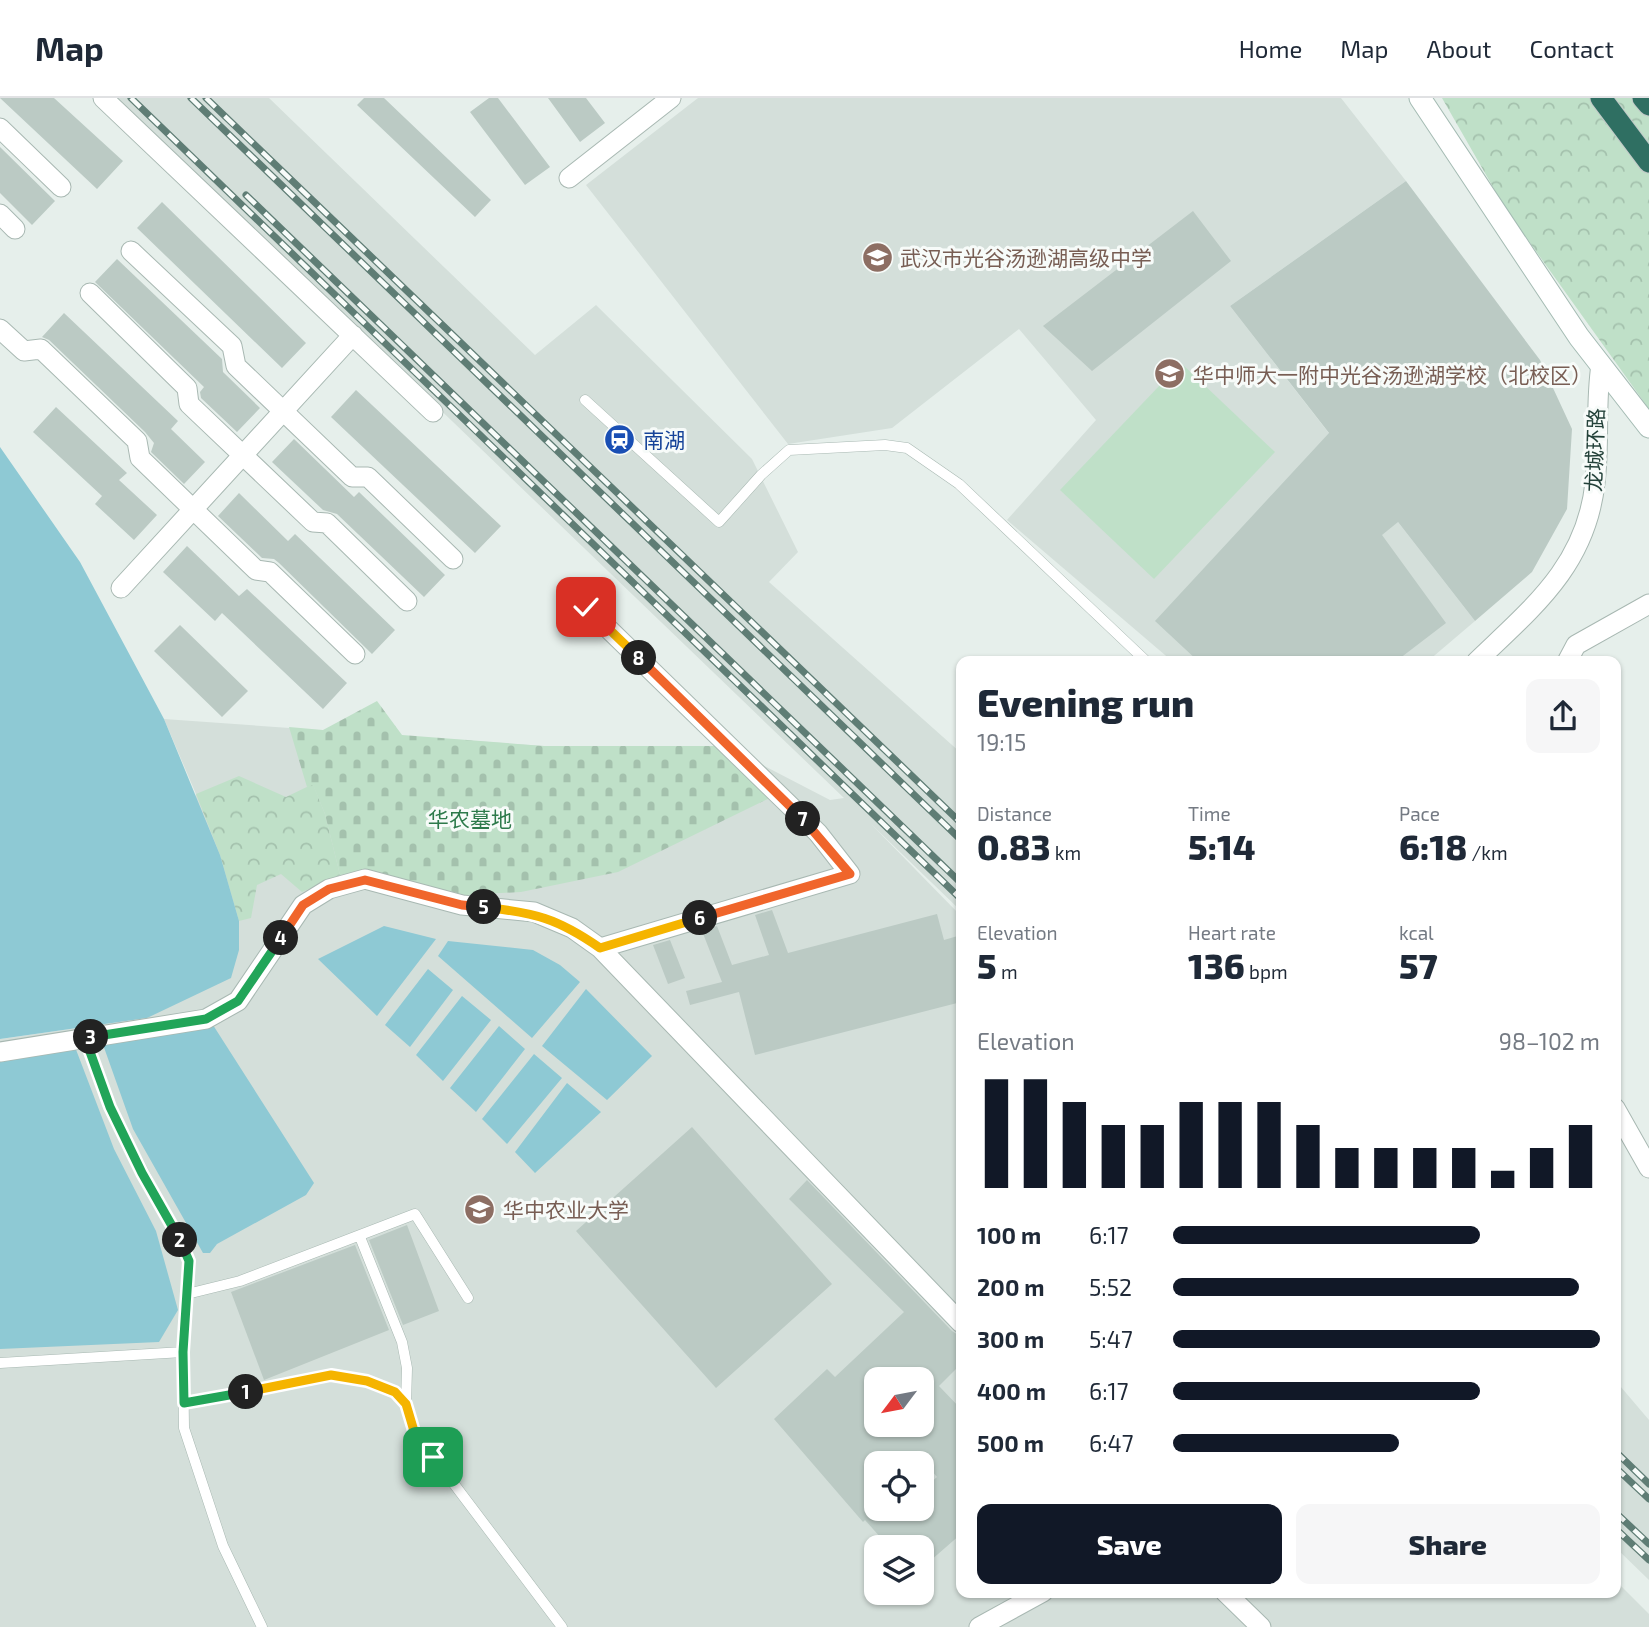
<!DOCTYPE html>
<meta charset="utf-8">
<style>
:root{--surface:#fff;--page:#f6f6f7;--text:#1f2937;--muted:#747a83;--line:#e0e1e3;--accent:#111827}
body{margin:0;font-family:"Exo 2","Noto Sans SC",sans-serif;background:var(--page);color:var(--text);height:100vh;display:flex;flex-direction:column;font-size:26px;white-space:nowrap}
*{box-sizing:border-box;margin:0}
p{font-size:23px;color:var(--muted)}
.icon{flex:none;width:38px;height:38px;fill:none;stroke:currentColor;stroke-width:2;stroke-linecap:round;stroke-linejoin:round}
.map{position:relative;flex:1;overflow:hidden}
.drawer{position:absolute;left:956px;top:558px;width:665px;height:942px;display:flex;flex-direction:column;background:var(--surface);border-radius:14px;box-shadow:0 2px 5px #0004}
.drawer>*{flex:none}
.needle{width:46px;rotate:238deg}
.controls{position:absolute;left:864px;top:1269px;display:grid;gap:14px}
.controls a{display:grid;place-items:center;width:70px;height:70px;border-radius:14px;background:var(--surface);box-shadow:0 2px 5px #0004;font-size:35px}
.pin{position:absolute;display:grid;place-items:center;width:60px;height:60px;color:#fff;margin:-30px;border-radius:14px;box-shadow:0 4px 10px #0006}
.km{position:absolute;width:35px;height:35px;margin:-18px;border-radius:50%;background:#222;color:#fff;font-size:19px;line-height:35px;text-align:center}
.round{display:grid;place-items:center;flex:none;width:74px;height:74px;border-radius:14px;background:var(--page)}
.headline{display:flex;align-items:center;justify-content:space-between;height:119px;padding:0 21px}
h1{font-size:38px;font-weight:800;line-height:52px}
.figures{display:grid;grid-template-columns:repeat(3,1fr);gap:10px;height:119px;padding:7px 21px}
.figures div{display:grid;align-content:center}
.figures b{font-size:35px;font-weight:800}
.figures small{font-size:19px;font-weight:400}
.figures p{font-size:19px}
.chart{height:196px;padding:14px 21px}
.chart p{display:flex;justify-content:space-between}
.chart svg{width:100%;height:126px;margin-top:7px;stroke:var(--accent);stroke-width:6}
.button{display:flex;gap:14px;margin-top:auto;padding:14px 21px}
.button a{flex:1;height:80px;border-radius:14px;background:var(--accent);color:#fff;font-size:28px;font-weight:800;line-height:80px;text-align:center}
.button a+a{background:var(--page);color:var(--text)}
ul{padding:0 21px;list-style:none;font-size:23px}
li{display:grid;grid-template-columns:112px 84px 1fr;align-items:center;height:52px}
li i{height:18px;border-radius:9px;background:var(--accent)}
header{display:flex;align-items:center;gap:42px;box-sizing:border-box;height:98px;padding:0 35px;background:var(--surface);border-bottom:2px solid var(--line)}
header strong{font-size:33px}
nav{display:flex;gap:38px;margin-inline-start:auto;font-size:24px}
.map>svg:first-child{display:block}
.built{fill:#d4dfda;fill-rule:evenodd}
.forest{fill:url(#forest-crowns)}
.cemetery{fill:url(#cemetery-stones)}
.pitch{fill:#bfe0c8}
.water{fill:#8ec9d4}
.building{fill:#bbcac4;fill-rule:evenodd}
.lines{fill:none;stroke-linecap:round;stroke-linejoin:round}
.lane-casing{stroke:#a8b8b2;stroke-width:11}
.street-casing{stroke:#a8b8b2;stroke-width:21}
.secondary-casing{stroke:#a4bbb3;stroke-width:23}
.highway-casing{stroke:#c2cac8;stroke-width:23}
.path{stroke:#86b3a5;stroke-width:2.5;stroke-dasharray:3.5 5;stroke-linecap:butt}
.lane{stroke:#fff;stroke-width:10}
.street{stroke:#fff;stroke-width:19}
.secondary{stroke:#fff;stroke-width:21}
.highway{stroke:#2f6f62;stroke-width:21}
.rail-casing{stroke:#5f7d75;stroke-width:7}
.rail{stroke:#f7fbf9;stroke-width:4.5;stroke-dasharray:13;stroke-linecap:butt}
.split-1-casing{stroke:#fff;stroke-width:14}
.split-2-casing{stroke:#fff;stroke-width:14}
.split-3-casing{stroke:#fff;stroke-width:14}
.split-4-casing{stroke:#fff;stroke-width:14}
.split-5-casing{stroke:#fff;stroke-width:14}
.split-6-casing{stroke:#fff;stroke-width:14}
.split-7-casing{stroke:#fff;stroke-width:14}
.split-8-casing{stroke:#fff;stroke-width:14}
.split-9-casing{stroke:#fff;stroke-width:14}
.split-1{stroke:#f5b400;stroke-width:9}
.split-2{stroke:#22a559;stroke-width:9}
.split-3{stroke:#22a559;stroke-width:9}
.split-4{stroke:#22a559;stroke-width:9}
.split-5{stroke:#f0652b;stroke-width:9}
.split-6{stroke:#f5b400;stroke-width:9}
.split-7{stroke:#f0652b;stroke-width:9}
.split-8{stroke:#f0652b;stroke-width:9}
.split-9{stroke:#f5b400;stroke-width:9}
.labels{text-anchor:middle;dominant-baseline:central;stroke-width:6;stroke-linejoin:round;paint-order:stroke}
.education-label{font-size:21px;fill:#785e54;stroke:#f7fbf9;text-anchor:start}
.transit-label{font-size:21px;fill:#164399;stroke:#f7fbf9;text-anchor:start}
.street-label{font-size:21px;fill:#24423a;stroke:#f7fbf9}
.park-label{font-size:21px;fill:#2d7a4b;stroke:#f7fbf9}
</style>
<header>
<strong>Map</strong>
<nav><a>Home</a><a>Map</a><a>About</a><a>Contact</a></nav>
</header>
<div class="map">
<svg width="1649" height="1529" viewBox="0 0 1649 1529">
<defs>
<pattern id="forest-crowns" width="20" height="18" patternUnits="userSpaceOnUse" patternTransform="scale(1.75)"><rect width="20" height="18" fill="#bfe0c8"/><path d="M2 6a3 3 0 1 1 6 0M12 15a3 3 0 1 1 6 0" fill="none" stroke="#a4c1ad"/></pattern>
<pattern id="cemetery-stones" width="16" height="16" patternUnits="userSpaceOnUse" patternTransform="scale(1.75)"><rect width="16" height="16" fill="#bfe0c8"/><path d="M2 7V4a2 2 0 0 1 4 0v3zM10 15v-3a2 2 0 0 1 4 0v3z" fill="#a4c1ad"/></pattern>
</defs>
<rect width="100%" height="100%" fill="#e6efeb"/>
<path class="built" d="M116,0H269L535,257L596,207L752,361L798,454L769,484L961,655V813L871,726L961,818V1494H1615V1482L1649,1516V1529H0V941L147,920L196,696L164,621L544,648H726L830,702L844,700ZM877,1281H922V1326H877ZM877,1365H922V1410H877ZM877,1449H922V1494H877Z
M698,0H1341L1406,83L1230,208L1475,523L1428,563H1172L1007,422L1096,322L1019,231L892,330L788,346L586,87Z
M1615,1282L1649,1322V1482L1615,1449Z"/>
<path class="forest" d="M1442,0H1649V311L1505,110Z
M239,678L286,699L313,686L325,716L340,777L302,794L281,776L257,787L251,820L239,823L220,757L196,696Z"/>
<path class="cemetery" d="M377,603L402,637L544,648H726L782,694L618,774L521,794L465,797L369,773L340,777L325,716L313,687L307,689L289,629L323,632Z"/>
<path class="pitch" d="M1181,265L1275,354L1154,481L1060,392Z"/>
<path class="water" d="M0,349L80,464L164,621L220,757L239,823V852L231,880L147,920L0,941Z
M384,828L436,841L377,918L318,861Z
M448,843L533,852L560,867L580,884L532,940L438,858Z
M428,871L453,892L410,949L385,927Z
M586,891L652,958L607,1002L542,948Z
M462,898L491,922L443,983L416,957Z
M213,927L314,1085L306,1097L217,1146L210,1155H203L133,1031L101,941Z
M499,928L525,951L476,1014L450,990Z
M75,949L114,1051L156,1133L178,1212L159,1244L0,1251V964Z
M534,956L562,980L507,1046L482,1021Z
M567,985L601,1014L535,1075L515,1054Z"/>
<path class="building" d="M0,0H54L123,63L97,91Z
M364,0H384L491,102L475,119L357,7Z
M489,0H498L550,69L525,87L470,14Z
M548,0H586L605,25L580,44Z
M0,49L55,103L32,127L0,95Z
M1406,83L1540,262L1572,331L1567,411L1532,474L1475,523L1398,424L1382,437L1446,525L1395,564H1199L1155,523L1329,335L1230,208Z
M162,104L306,245L282,270L137,130Z
M1193,113L1231,163L1092,273L1043,228Z
M117,161L222,261L223,274L260,310L237,334L201,300L200,294L204,289L95,184Z
M64,215L178,323L171,331L205,364L184,386L151,354L154,345L145,334L49,242L42,239Z
M356,292L501,428L475,455L331,319Z
M56,309L127,375L119,382L157,417L134,442L95,406L102,398L33,334Z
M294,341L354,399L359,394L445,477L424,499L337,416L323,412L272,364Z
M239,395L288,443L295,436L395,532L372,556L279,465L274,461L262,460L218,418Z
M187,448L239,498L247,491L347,585L323,611L222,515L215,523L163,474Z
M180,527L248,593L222,619L154,553Z
M772,812L788,855L937,816L944,842L961,837V904L755,957L739,894L690,907L686,893L722,884L702,833L717,828L732,867L769,857L755,817Z
M670,842L685,880L668,886L653,847Z
M692,1029L832,1186L716,1290L576,1133Z
M807,1082L952,1233L961,1239V1266L939,1288L961,1311V1436L922,1470V1449H889L865,1422L863,1424L774,1321L827,1271L835,1279L904,1214L789,1101ZM877,1281H922V1326H877ZM877,1365H925L937,1379L922,1392V1410H877Z
M407,1127L439,1213L403,1227L369,1142Z
M355,1147L389,1232L264,1282L231,1194Z"/>
<g class="lines">
<defs>
<path id="lane" d="M585,302L719,424L761,377L789,352L885,347L907,350L959,386L1147,564
M85,939L110,1009L189,1163L183,1254L184,1330L223,1448L262,1529
M360,1139L402,1244L407,1270L406,1306L414,1333L562,1529
M187,1196L240,1183L415,1116L468,1200
M0,1265L183,1254"/>
<path id="street" d="M103,0L433,314
M0,30L61,89
M569,80L671,0
M0,116L15,131
M131,153L232,248L236,268L352,379H368L453,461
M90,195L187,290L189,306L313,424L327,425L407,503
M0,231L24,253L41,251L137,343L140,360L256,472L270,474L355,556
M121,490L353,237
M586,509L818,735L850,776L600,850
M1476,564C1532,510 1586,468 1595,385C1600,345 1595,306 1601,267
M1567,564L1576,547L1649,506
M0,954L206,921L238,903L303,807L329,791L365,781L462,807L534,814L572,830L600,850L961,1225
M1615,1010L1649,1070
M1225,1494L1261,1529
M979,1529L1043,1494"/>
<path id="secondary" d="M1420,0L1579,239L1649,329"/>
<path id="highway" d="M1601,0L1649,64
M1643,0L1649,7"/>
</defs>
<use href="#lane" class="lane-casing"/>
<use href="#street" class="street-casing"/>
<use href="#secondary" class="secondary-casing"/>
<use href="#highway" class="highway-casing"/>
<path class="path" d="M197,1303L331,1277L367,1282L395,1294"/>
<use href="#lane" class="lane"/>
<use href="#street" class="street"/>
<use href="#secondary" class="secondary"/>
<use href="#highway" class="highway"/>
<defs>
<path id="rail" d="M131,0L961,801
M191,0L961,742
M206,0L961,725
M246,97L961,785
M1615,1353L1649,1386
M1615,1369L1649,1401
M1615,1414L1649,1446
M1615,1430L1649,1462"/>
</defs>
<use href="#rail" class="rail-casing"/>
<use href="#rail" class="rail"/>
</g>
<g class="lines">
<defs>
<path id="split-1" d="M246,1294L331,1277L367,1283L395,1294L406,1306L414,1333L433,1359"/>
<path id="split-2" d="M180,1142L189,1163L183,1254L184,1305L246,1294"/>
<path id="split-3" d="M91,939L85,940L110,1009L142,1075L180,1142"/>
<path id="split-4" d="M91,939L206,921L238,903L281,840"/>
<path id="split-5" d="M281,840L303,807L329,791L365,782L462,807L484,809"/>
<path id="split-6" d="M484,809C535,815 557,820 600,850L700,820"/>
<path id="split-7" d="M700,820L850,776L803,721"/>
<path id="split-8" d="M639,560L803,721"/>
<path id="split-9" d="M586,509L639,560"/>
</defs>
<use href="#split-1" class="split-1-casing"/>
<use href="#split-2" class="split-2-casing"/>
<use href="#split-3" class="split-3-casing"/>
<use href="#split-4" class="split-4-casing"/>
<use href="#split-5" class="split-5-casing"/>
<use href="#split-6" class="split-6-casing"/>
<use href="#split-7" class="split-7-casing"/>
<use href="#split-8" class="split-8-casing"/>
<use href="#split-9" class="split-9-casing"/>
<use href="#split-1" class="split-1"/>
<use href="#split-2" class="split-2"/>
<use href="#split-3" class="split-3"/>
<use href="#split-4" class="split-4"/>
<use href="#split-5" class="split-5"/>
<use href="#split-6" class="split-6"/>
<use href="#split-7" class="split-7"/>
<use href="#split-8" class="split-8"/>
<use href="#split-9" class="split-9"/>
</g>
<defs>
<symbol id="school-disc" viewBox="-11 -11 22 22"><circle r="9.5" fill="#8d6e63" stroke="#f7fbf9"/><path d="M0-5L7-2L0 1L-7-2ZM-4 1L0 2.5L4 1V4Q0 6-4 4Z" fill="#fff"/></symbol>
<symbol id="station-disc" viewBox="-11 -11 22 22"><circle r="9.5" fill="#1a4fb4" stroke="#f7fbf9"/><path d="M-3-6H3Q5-6 5-4V2Q5 4 3 4L4.5 6H3L1.5 4h-3L-3 6H-4.5L-3 4Q-5 4-5 2V-4Q-5-6-3-6ZM-3.5-4v3h7v-3ZM-3.5 1v1.5H-2V1ZM2 1v1.5H3.5V1Z" fill="#fff"/></symbol>
<symbol id="university-disc" viewBox="-11 -11 22 22"><circle r="9.5" fill="#8d6e63" stroke="#f7fbf9"/><path d="M0-5L7-2L0 1L-7-2ZM-4 1L0 2.5L4 1V4Q0 6-4 4Z" fill="#fff"/></symbol>
</defs>
<g fill-rule="evenodd">
<use href="#school-disc" x="860" y="142" width="35" height="35"/>
<use href="#school-disc" x="1152" y="258" width="35" height="35"/>
<use href="#station-disc" x="602" y="324" width="35" height="35"/>
<use href="#university-disc" x="462" y="1094" width="35" height="35"/>
</g>
<g class="labels">
<g class="education-label">
<text x="900" y="159">武汉市光谷汤逊湖高级中学</text>
<text x="1193" y="276">华中师大一附中光谷汤逊湖学校（北校区）</text>
<text x="503" y="1111">华中农业大学</text>
</g>
<g class="transit-label">
<text x="643" y="341">南湖</text>
</g>
<g class="street-label">
<text transform="translate(1594 352) rotate(-88)">龙城环路</text>
</g>
<g class="park-label">
<text x="470" y="720">华农墓地</text>
</g>
</g>
</svg>
<div class="controls">
<a><svg class="needle" viewBox="-14 -14 28 28"><path d="M0-13l5 13h-10z" fill="#e53935"/><path d="M0 13l5-13h-10z" fill="#747a83"/></svg></a>
<a><svg class="icon" aria-label="locate" viewBox="0 0 24 24"><circle cx="12" cy="12" r="6"/><path d="M12 2v4M12 18v4M2 12h4M18 12h4"/></svg></a>
<a><svg class="icon" aria-label="layers" viewBox="0 0 24 24"><path d="M12 4l9 5-9 5-9-5zM3 14l9 5 9-5"/></svg></a>
</div>
<div class="pin" style="left:433px;top:1359px;background:#1e9e55"><svg class="icon" aria-label="arrive" viewBox="0 0 24 24"><path d="M6 21V4h12l-3 4 3 4H6"/></svg></div>
<div class="pin" style="left:586px;top:509px;background:#d93025"><svg class="icon" aria-label="check" viewBox="0 0 24 24"><path d="M5 12l5 5 9-10"/></svg></div>
<b class="km" style="left:246px;top:1294px">1</b>
<b class="km" style="left:180px;top:1142px">2</b>
<b class="km" style="left:91px;top:939px">3</b>
<b class="km" style="left:281px;top:840px">4</b>
<b class="km" style="left:484px;top:809px">5</b>
<b class="km" style="left:700px;top:820px">6</b>
<b class="km" style="left:803px;top:721px">7</b>
<b class="km" style="left:639px;top:560px">8</b>
<section class="drawer">
<div class="headline"><div><h1>Evening run</h1><p>19:15</p></div><a class="round"><svg class="icon" aria-label="share" viewBox="0 0 24 24"><path d="M12 15V3M7 8l5-5 5 5M5 13v7h14v-7"/></svg></a></div>
<div class="figures">
<div><p>Distance</p><b>0.83<small> km</small></b></div>
<div><p>Time</p><b>5:14</b></div>
<div><p>Pace</p><b>6:18<small> /km</small></b></div>
</div>
<div class="figures">
<div><p>Elevation</p><b>5<small> m</small></b></div>
<div><p>Heart rate</p><b>136<small> bpm</small></b></div>
<div><p>kcal</p><b>57</b></div>
</div>
<div class="chart"><p><span>Elevation</span>98–102 m</p>
<svg viewBox="0 0 160 44" preserveAspectRatio="none"><path d="M5 44V6M15 44V6M25 44V14M35 44V22M45 44V22M55 44V14M65 44V14M75 44V14M85 44V22M95 44V30M105 44V30M115 44V30M125 44V30M135 44V38M145 44V30M155 44V22"/></svg>
</div>
<ul>
<li><b>100 m</b>6:17<i style="width:72%"></i></li>
<li><b>200 m</b>5:52<i style="width:95%"></i></li>
<li><b>300 m</b>5:47<i style="width:100%"></i></li>
<li><b>400 m</b>6:17<i style="width:72%"></i></li>
<li><b>500 m</b>6:47<i style="width:53%"></i></li>
</ul>
<div class="button"><a>Save</a><a>Share</a></div>
</section>
</div>
